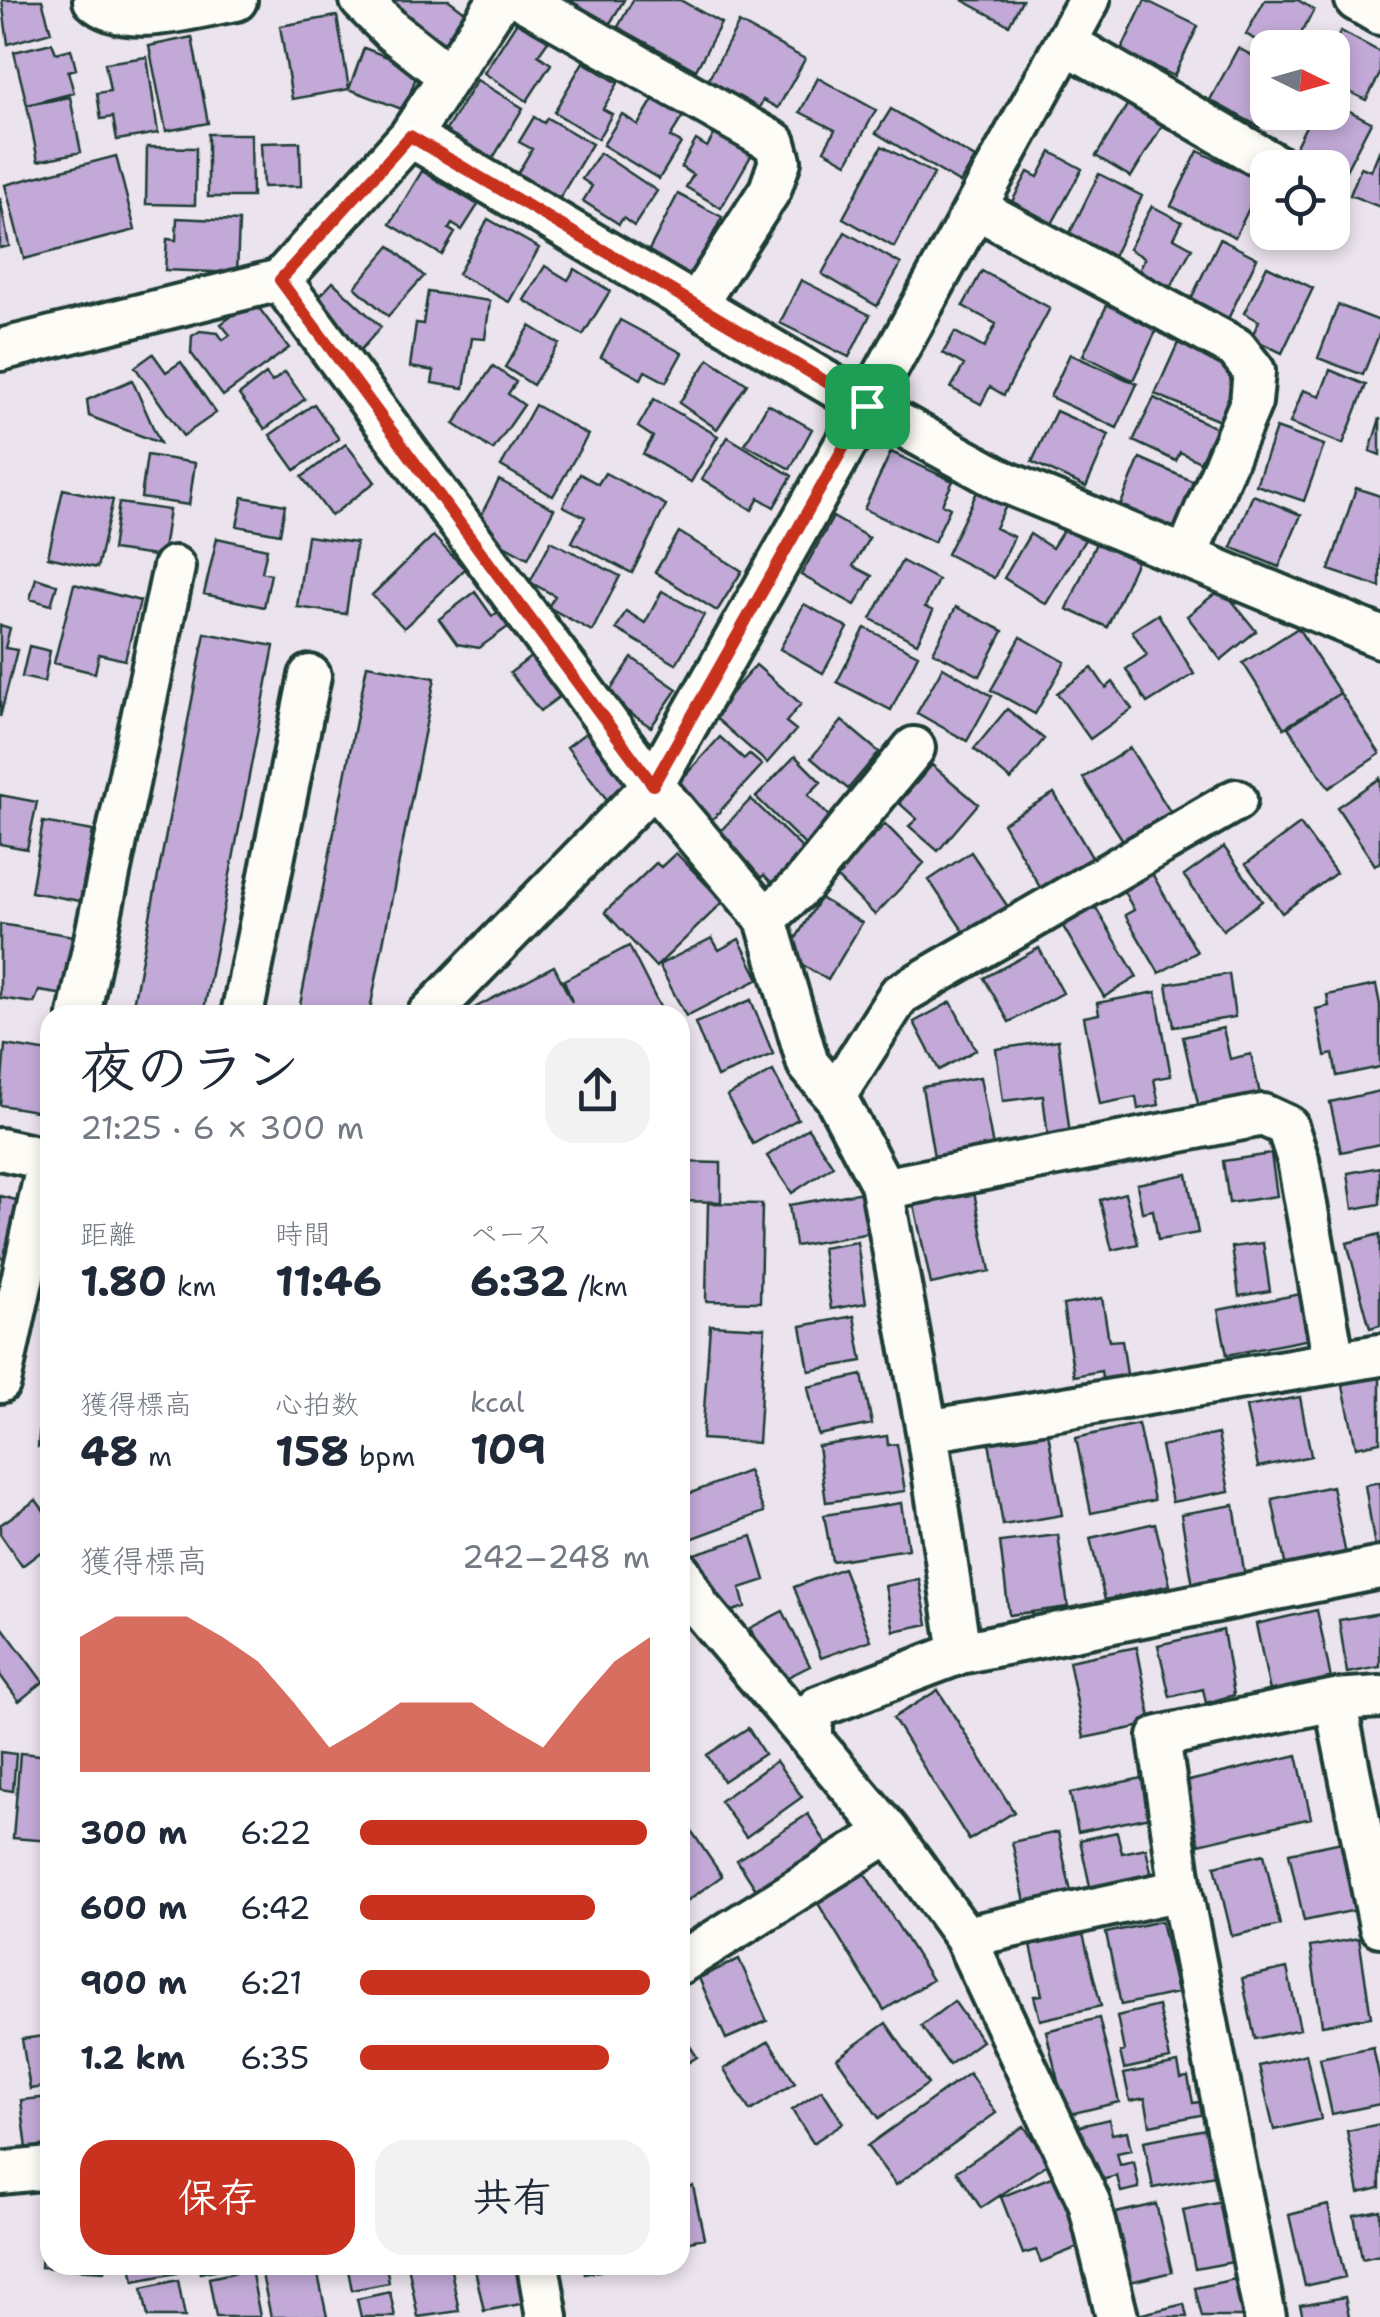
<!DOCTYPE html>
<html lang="ja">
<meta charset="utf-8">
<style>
:root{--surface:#fff;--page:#f2f2f3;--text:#1f2937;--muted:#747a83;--accent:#c8321e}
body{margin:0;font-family:"Shantell Sans","Klee One",sans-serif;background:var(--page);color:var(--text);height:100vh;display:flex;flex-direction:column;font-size:38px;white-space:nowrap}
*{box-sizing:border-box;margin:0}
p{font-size:32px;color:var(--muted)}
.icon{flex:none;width:55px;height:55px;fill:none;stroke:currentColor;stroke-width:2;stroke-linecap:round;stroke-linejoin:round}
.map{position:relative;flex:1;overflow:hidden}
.sheet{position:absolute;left:40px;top:1005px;width:650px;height:1270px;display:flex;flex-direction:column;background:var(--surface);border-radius:30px;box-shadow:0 5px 15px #0003}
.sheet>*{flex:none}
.needle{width:65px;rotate:95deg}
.tools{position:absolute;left:1250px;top:30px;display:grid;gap:20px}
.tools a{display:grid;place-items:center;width:100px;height:100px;border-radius:20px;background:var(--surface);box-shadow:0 5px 15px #0003;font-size:50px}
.pin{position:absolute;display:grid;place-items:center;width:85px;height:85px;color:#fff;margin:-42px;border-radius:20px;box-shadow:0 5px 15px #0006}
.round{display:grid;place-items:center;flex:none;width:105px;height:105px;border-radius:30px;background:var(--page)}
.overview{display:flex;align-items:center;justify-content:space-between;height:170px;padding:0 40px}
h1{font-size:55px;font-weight:700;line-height:75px}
.figures{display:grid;grid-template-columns:repeat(3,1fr);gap:15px;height:170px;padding:10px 40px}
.figures div{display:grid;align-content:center}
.figures b{font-size:42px;font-weight:700}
.figures small{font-size:28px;font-weight:400}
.figures p{font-size:28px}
.chart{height:280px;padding:20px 40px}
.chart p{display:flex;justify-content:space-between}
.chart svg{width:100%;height:180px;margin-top:10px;fill:var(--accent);opacity:.7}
.action{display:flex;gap:20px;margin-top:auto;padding:20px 40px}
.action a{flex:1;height:115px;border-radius:30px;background:var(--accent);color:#fff;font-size:40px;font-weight:700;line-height:115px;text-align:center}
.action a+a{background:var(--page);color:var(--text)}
ul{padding:0 40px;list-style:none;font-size:32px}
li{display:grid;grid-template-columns:160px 120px 1fr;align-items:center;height:75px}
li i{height:25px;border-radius:12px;background:var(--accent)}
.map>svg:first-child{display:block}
.building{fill:#c2a9d7;stroke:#1f3d34;stroke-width:2.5}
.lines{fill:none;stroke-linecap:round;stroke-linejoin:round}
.minor-casing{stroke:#1f3d34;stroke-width:48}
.minor{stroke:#fdfcf7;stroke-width:40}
.route-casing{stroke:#fff;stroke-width:20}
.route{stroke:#c8321e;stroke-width:12}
</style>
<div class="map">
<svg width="1380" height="2317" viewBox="0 0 1380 2317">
<rect width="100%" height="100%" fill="#ebe3ed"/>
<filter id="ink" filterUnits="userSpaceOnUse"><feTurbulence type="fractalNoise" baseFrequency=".01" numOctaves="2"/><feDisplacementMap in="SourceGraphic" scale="20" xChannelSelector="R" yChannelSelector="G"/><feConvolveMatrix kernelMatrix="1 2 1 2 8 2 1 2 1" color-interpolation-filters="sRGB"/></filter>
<g filter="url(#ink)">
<path class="building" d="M2,0H42L51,32L8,44Z
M392,0H449L469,15L446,47L388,6Z
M567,0H624L609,25Z
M633,0H680L721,23L696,70L618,27Z
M962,0H1022L1009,25Z
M1145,0L1198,26L1174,76L1121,51Z
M1265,0H1298L1314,10L1293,48H1268L1246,34Z
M337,16L349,89L292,99L280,26Z
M520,17L550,38L538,55L551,64L527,101L484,73Z
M739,23L805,59L778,108L763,100L757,112L706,84Z
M1341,31L1380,52V74L1366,100L1332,83V48Z
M192,37L208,123L166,131L149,46Z
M52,43L56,53L71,49L76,69L68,71L74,93L27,105L14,52Z
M364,48L419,69L404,110L349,89Z
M1238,48L1268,64V112L1260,127L1210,100Z
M147,57L158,133L117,140L113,117L101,119L97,93L110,91L105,63Z
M583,62L618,83L603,109L612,114L598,139L554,112Z
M818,78L876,110L847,163L824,150L835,130L800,112Z
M477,80L523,108L490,163L443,135Z
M70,97L81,152L38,161L27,105Z
M654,98L683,116L670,137L681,143L659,179L603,145L622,114L638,125Z
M1129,102L1164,123L1131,177L1096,156Z
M1332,102L1371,122L1344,174L1295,148L1313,112H1332Z
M891,109L975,158L960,183L876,133Z
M534,117L544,123L547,118L592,144L559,199L517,174L532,149L519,142Z
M715,133L752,154L721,208L686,187L693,175L681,167L696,140L707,147Z
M208,134H251L252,197H208Z
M300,142L301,186L263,187L261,143Z
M882,146L934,174L894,247L843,218Z
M147,147L196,148L195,205L146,204Z
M1380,149V207L1350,195L1361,167L1371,171Z
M1198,151L1262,182L1235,237L1171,206Z
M1051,152L1082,169L1048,231L1008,209L1028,172L1038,177Z
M600,153L657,191L634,226L623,218L619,224L583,201L592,186L582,179Z
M116,156L135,230L24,259L5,185Z
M422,171L478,205L462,230L452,224L449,229L455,233L442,255L390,224Z
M1099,174L1142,196L1110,263L1066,241Z
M678,194L722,217L691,277L647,254Z
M0,198L9,246L0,248Z
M1152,206L1182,222L1174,238L1192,248L1167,294L1135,277L1145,258L1129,249Z
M177,218L239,221L237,273L165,270L167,239L176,240Z
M488,219L539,248L509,302L458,274Z
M845,232L901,264L877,306L822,274Z
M1220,239L1257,258L1227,321L1189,303Z
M390,246L424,276L388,316L355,287Z
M545,266L568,280L575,269L610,291L583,335L524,300Z
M1267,266L1313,288L1282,353L1251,338L1259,321L1244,313Z
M982,271L1050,308L1004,395L990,387L981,404L951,388L964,365L943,353L955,332L984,348L996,324L963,306Z
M801,280L870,315L849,357L780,323Z
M333,282L381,327L356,355L308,309Z
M428,292L490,301L485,339L472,338L464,388L432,383L434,371L410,367L416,323L423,324Z
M253,300L289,348L223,396L191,353L192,336L200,331L218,333L223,340L230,335L221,324Z
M1108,303L1158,327L1133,380L1083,355Z
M1338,305L1380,321V332L1363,375L1318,358Z
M620,320L682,353L666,382L645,371L641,379L601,357Z
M530,326L559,344L533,385L505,367Z
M1178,343L1244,371L1222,422L1155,394Z
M153,354L166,372L181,362L216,413L183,436L135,367Z
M1070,354L1137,384L1117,428L1050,397Z
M709,359L747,384L717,429L679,403Z
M493,366L516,382L508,394L524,405L493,450L454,424Z
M1330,370L1366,385L1343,444L1290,423L1303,390L1320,396Z
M285,372L305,399L265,429L239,395L266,374L272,382Z
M132,380L160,443L89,416L87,400Z
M1154,398L1216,428L1200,462L1180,452L1176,461L1133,441Z
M654,399L718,436L691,482L643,454L653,437L638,427Z
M314,404L339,439L295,470L270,435Z
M768,404L812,429L790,469L745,444Z
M535,405L588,435L553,496L501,466Z
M1056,411L1109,435L1086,487L1032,462Z
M1380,418V455L1370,451Z
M1276,428L1324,445L1304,501L1256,485Z
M728,437L792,476L774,507L759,498L752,510L702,479Z
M346,444L375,482L331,516L302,477Z
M891,452L953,481L942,504L950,508L934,542L864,509Z
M147,455L195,463L189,505L141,498Z
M1140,458L1194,482L1174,530L1120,506Z
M605,473L666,505L632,573L572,542L585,517L563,506L580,474L598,484Z
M499,480L554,509L528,558L474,529Z
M1356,488L1380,496V587L1329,570Z
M63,489L113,500L97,568L48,557Z
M977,492L1006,506L995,528L1014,537L994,578L947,554Z
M1253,495L1301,515L1279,567L1231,547Z
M243,497L285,505L280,534L237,526Z
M119,503L169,510L162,557L112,550Z
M833,517L869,538L853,566L872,576L855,605L801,575Z
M1066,526L1086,538L1046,604L1004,578L1030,534L1052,548Z
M679,532L742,571L717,611L655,572Z
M307,536L356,543L346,614L297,607Z
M433,536L465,569L404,628L372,595Z
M217,538L267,549L262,572L271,574L264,607L204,594Z
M551,541L620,576L592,631L548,607L555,596L530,582Z
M1096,543L1137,561L1107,627L1067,609Z
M902,561L938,580L925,607L933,611L917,643L871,619Z
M36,578L57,585L51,605L30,599Z
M74,584L140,601L125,660L99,654L95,673L54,663Z
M1222,588L1256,631L1221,660L1187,616Z
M662,591L704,615L676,664L616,629L626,611L645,623Z
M475,592L492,616L502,610L512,624L479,648L457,644L439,619Z
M804,604L848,628L823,673L780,649Z
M956,607L1003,631L980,676L933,652Z
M1158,614L1194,674L1147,703L1126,669L1147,655L1132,631Z
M0,625L10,628L5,648L17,650L0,717Z
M865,628L918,655L891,710L837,682Z
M1298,628L1340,693L1284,728L1243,663Z
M205,633L274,646L203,1015H131Z
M1021,637L1065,662L1035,714L991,690Z
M29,646L50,651L44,682L22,677Z
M537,652L567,691L540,711L510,673Z
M632,658L677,689L651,727L606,697Z
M367,665L435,678L369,1015H298Z
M756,665L801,704L786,722L796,730L767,763L712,715Z
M943,667L992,696L967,741L917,713Z
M1092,668L1106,688L1113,682L1132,709L1090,739L1057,693Z
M1340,693L1380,754L1329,788L1288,727Z
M1007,709L1044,739L1011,780L974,749Z
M842,721L879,752L848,789L811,758Z
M592,728L633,781L608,801L567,747Z
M720,737L744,759L749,754L762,765L710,822L673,789Z
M1130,748L1171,813L1124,842L1083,778Z
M795,756L821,782L808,795L834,821L808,848L756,797Z
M932,765L978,804L938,851L909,826L917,819L899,803Z
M1380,778V862L1375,865L1337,807Z
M1054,793L1093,859L1041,889L1003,823Z
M0,795L37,802L27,849L0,844Z
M751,799L805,851L773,884L764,875L754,884L710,842Z
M43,822L93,831L80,901L31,892Z
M885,824L924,863L875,915L835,876Z
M1300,824L1336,873L1282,913L1246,864Z
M1224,847L1262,901L1223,930L1184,876Z
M971,852L1010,910L968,938L929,880Z
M676,853L723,902L656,967L605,912L656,863L661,867Z
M1150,870L1197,952L1159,973L1125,915L1134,910L1121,886Z
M820,898L862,923L828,980L786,955Z
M1093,903L1137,977L1104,997L1061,923Z
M0,924L74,936L65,995L39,991L34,1003L0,998Z
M712,938L719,950L739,939L759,979L686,1016L659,965Z
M629,946L664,1015L465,1013L554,966L572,1002L564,980Z
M1039,948L1063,993L1009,1022L984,978Z
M1229,974L1235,1017L1174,1027L1167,984Z
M1376,985L1380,1005V1067L1337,1076L1333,1054L1325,1056L1316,1009L1329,1006L1327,995Z
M1156,992L1171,1076L1154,1079L1159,1105L1138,1109L1136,1097L1100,1104L1084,1017L1099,1014L1097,1003Z
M751,1000L773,1054L717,1077L695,1023Z
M951,1002L976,1050L939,1070L914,1022Z
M1223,1028L1230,1059L1251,1054L1260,1094L1199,1108L1183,1037Z
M1058,1040L1070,1135L1048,1138L1043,1096L1003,1101L996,1049Z
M5,1045L50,1052L42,1112L0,1105Z
M773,1071L798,1119L753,1144L727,1096Z
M980,1077L993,1147L934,1157L922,1087Z
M1380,1091V1144L1341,1152L1330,1102Z
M808,1128L833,1166L792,1193L767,1156Z
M1271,1154L1277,1196L1229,1203L1223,1161Z
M680,1162L721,1163V1202L680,1201Z
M1380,1167V1204L1353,1209L1348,1173Z
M1187,1174L1198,1233L1158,1240L1153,1210L1142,1212L1137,1184Z
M863,1192L870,1233L795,1246L789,1205Z
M974,1192L990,1271L931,1284L914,1205Z
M1125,1193L1138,1244L1112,1250L1100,1200Z
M0,1196L20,1201L7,1259L0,1257Z
M708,1203L762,1204L760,1302L706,1301Z
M1380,1234V1325L1370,1328L1347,1243Z
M857,1242L866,1303L831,1309L822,1248Z
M1263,1243L1270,1291L1239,1296L1232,1247Z
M1301,1294L1310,1339L1227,1355L1218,1310Z
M1102,1298L1109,1341L1122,1340L1128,1381L1103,1384L1101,1371L1074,1376L1063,1305Z
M854,1316L862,1361L809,1371L801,1326Z
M710,1325L765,1328L758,1443L702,1439Z
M1380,1364V1442L1356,1447L1340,1372Z
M862,1375L872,1424L818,1435L808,1387Z
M1300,1397L1311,1456L1258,1467L1246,1407Z
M42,1400H50V1448L38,1447Z
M1138,1424L1154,1500L1091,1513L1076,1438Z
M1048,1432L1062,1515L1003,1525L989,1442Z
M1218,1434L1229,1491L1172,1502L1161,1446Z
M887,1436L888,1445L897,1444L905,1491L826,1502L818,1446Z
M748,1471L764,1512L680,1543V1497Z
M1380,1482V1547L1375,1548L1365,1485Z
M1332,1486L1346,1555L1286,1568L1272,1499Z
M36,1500L50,1519V1545L22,1566L0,1534V1525Z
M901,1503L908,1549L832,1561L824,1515Z
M1234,1505L1245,1577L1193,1586L1181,1514Z
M1155,1523L1170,1585L1105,1600L1090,1538Z
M1058,1535L1068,1607L1009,1615L1000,1542Z
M752,1536L765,1580L740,1588L745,1607L714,1617L694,1554Z
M843,1568L871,1640L821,1658L794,1587Z
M919,1579L928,1624L894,1631L885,1586Z
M1317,1610L1332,1684L1271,1696L1256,1624Z
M783,1611L810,1666L776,1683L750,1628Z
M1380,1613V1667L1347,1673L1339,1620Z
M3,1628L43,1682L19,1701L0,1675V1630Z
M1223,1630L1234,1695L1206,1703L1203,1689L1170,1697L1158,1645Z
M1137,1647L1152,1724L1084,1738L1069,1661Z
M938,1690L1014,1812L969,1840L893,1718Z
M748,1728L764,1754L723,1781L707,1755Z
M0,1752L16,1754L13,1791L0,1789Z
M20,1753L50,1756V1841L13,1838Z
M1297,1755L1311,1818L1199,1844L1185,1782Z
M776,1761L802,1797L746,1837L720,1801Z
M1147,1777L1155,1816L1078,1832L1070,1793Z
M808,1814L829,1848L759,1894L737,1860Z
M684,1820L722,1876L681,1905L680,1823Z
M1058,1832L1071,1892L1025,1902L1012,1842Z
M1117,1832L1122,1853L1146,1848L1152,1877L1091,1891L1080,1840Z
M1342,1842L1356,1910L1304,1921L1289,1853Z
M1264,1854L1280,1925L1232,1936L1215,1866Z
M864,1872L932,1980L884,2010L817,1902Z
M1161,1921L1177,1993L1121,2005L1106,1933Z
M1082,1930L1101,2006L1040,2020L1034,1996L1042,1995L1030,1941Z
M1359,1938L1371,2017L1322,2025L1310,1947Z
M739,1959L767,2021L726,2039L699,1978Z
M1287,1968L1300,2029L1255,2039L1242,1978Z
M954,2001L982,2041L949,2065L921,2026Z
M1158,2006L1170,2059L1124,2069L1120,2052L1124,2051L1117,2016Z
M1099,2018L1119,2102L1066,2115L1046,2031Z
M886,2023L928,2084L879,2118L837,2058Z
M680,2031L697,2057L680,2068Z
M50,2035V2086L30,2089L22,2039Z
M769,2041L795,2083L750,2111L724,2069Z
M1373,2047L1380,2080V2104L1332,2114L1320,2058Z
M1306,2054L1321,2119L1274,2130L1259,2066Z
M1178,2063L1181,2078L1188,2077L1193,2103L1207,2101L1210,2113L1150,2125L1145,2098L1130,2101L1124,2074Z
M969,2073L996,2113L896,2185L867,2146Z
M822,2090L843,2123L813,2143L792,2110Z
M50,2097V2146L27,2149L21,2100Z
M1109,2119L1112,2134L1127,2131L1131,2150L1117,2153L1120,2165L1134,2162L1139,2188L1121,2192L1117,2176L1089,2183L1076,2127Z
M1380,2124V2188L1359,2193L1347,2131Z
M1024,2126L1049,2163L981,2208L957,2171Z
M1211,2128L1220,2175L1153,2188L1144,2141Z
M1054,2176L1081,2246L1041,2262L1036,2250L1023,2254L1001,2197Z
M693,2186L704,2238L680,2243V2188Z
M46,2194H50V2265H105L104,2271L41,2267Z
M1222,2202L1233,2262L1195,2269L1183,2210Z
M1156,2204L1172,2272L1126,2283L1111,2214Z
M1328,2205L1345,2277L1305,2286L1289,2215Z
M1380,2210V2255L1362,2259L1354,2215Z
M131,2265H176L177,2273L134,2281Z
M198,2265H239L200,2273Z
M260,2265H316L327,2317H271Z
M347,2265H386L389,2283L352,2290Z
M408,2265H450L459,2311L418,2317Z
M474,2265H524L531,2302L484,2311Z
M583,2265H628L585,2274Z
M251,2269L260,2317H216L209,2278Z
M1235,2279L1244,2317H1202L1195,2288Z
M178,2280L185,2317H148L142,2288Z
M390,2292L395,2317H361L357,2299Z
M1345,2297L1349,2317H1303L1300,2305Z
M1184,2304L1187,2317H1138V2315Z"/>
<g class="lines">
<defs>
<path id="minor" d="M94,0C125,30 197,6 236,0
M361,0L392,31L449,76
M523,0L775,143L780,161L770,190L697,303
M1356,0L1380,14
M1066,43L1280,168
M410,136L867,406L1003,481L1380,637
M976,208L1236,348L1254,371L1251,402L1186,557
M280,280L653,785L766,919L808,1064L835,1096L881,1183L927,1431L960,1653
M0,350L280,280L410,136L499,0
M766,919L802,885L914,748
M79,1015L174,567
M242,1015L310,676
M428,1015L653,785L867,406L1089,0
M835,1096L899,995L1236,800
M0,1149L50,1160
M882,1189L1263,1115L1287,1126L1298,1160L1334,1362
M0,1382L50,1152
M927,1431L1380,1355
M680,1572L699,1607L889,1832L965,1937L1089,2202L1117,2317
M1335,1700L1380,1926
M812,1738V1719L818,1707L960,1653L1380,1568
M965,1937L1181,1890
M680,1963L889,1832
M0,2173L50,2168
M538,2265L547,2317
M1265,2317L1181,1890L1159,1737L1335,1700L1380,1697"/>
</defs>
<use href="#minor" class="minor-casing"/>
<use href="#minor" class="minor"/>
</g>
</g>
<g class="lines" filter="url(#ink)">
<defs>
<path id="route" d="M410,136L867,406L653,785L280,280Z"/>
</defs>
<use href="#route" class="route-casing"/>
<use href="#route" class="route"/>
</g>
</svg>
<div class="tools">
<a><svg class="needle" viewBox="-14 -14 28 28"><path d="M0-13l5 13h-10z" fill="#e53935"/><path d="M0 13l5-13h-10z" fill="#747a83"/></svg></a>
<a><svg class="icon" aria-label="locate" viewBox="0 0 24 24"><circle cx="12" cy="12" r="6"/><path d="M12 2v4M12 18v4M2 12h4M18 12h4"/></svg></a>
</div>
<div class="pin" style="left:867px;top:406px;background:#1e9e55"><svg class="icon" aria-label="arrive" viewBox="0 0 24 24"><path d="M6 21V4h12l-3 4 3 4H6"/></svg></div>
<section class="sheet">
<div class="overview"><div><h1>夜のラン</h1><p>21:25 · 6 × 300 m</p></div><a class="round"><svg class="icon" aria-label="share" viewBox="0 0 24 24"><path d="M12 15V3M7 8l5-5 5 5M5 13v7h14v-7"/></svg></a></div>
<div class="figures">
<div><p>距離</p><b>1.80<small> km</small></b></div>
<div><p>時間</p><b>11:46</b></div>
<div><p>ペース</p><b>6:32<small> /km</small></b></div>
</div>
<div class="figures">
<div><p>獲得標高</p><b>48<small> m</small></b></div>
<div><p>心拍数</p><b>158<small> bpm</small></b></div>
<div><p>kcal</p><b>109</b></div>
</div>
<div class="chart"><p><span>獲得標高</span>242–248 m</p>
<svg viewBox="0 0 160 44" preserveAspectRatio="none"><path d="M0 44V11L10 6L20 6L30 6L40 11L50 17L60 27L70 38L80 33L90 27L100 27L110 27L120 33L130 38L140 27L150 17L160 11V44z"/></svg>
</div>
<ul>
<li><b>300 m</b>6:22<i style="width:99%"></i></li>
<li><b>600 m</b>6:42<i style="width:81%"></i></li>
<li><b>900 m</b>6:21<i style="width:100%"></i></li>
<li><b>1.2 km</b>6:35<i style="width:86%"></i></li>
</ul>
<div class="action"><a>保存</a><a>共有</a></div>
</section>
</div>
